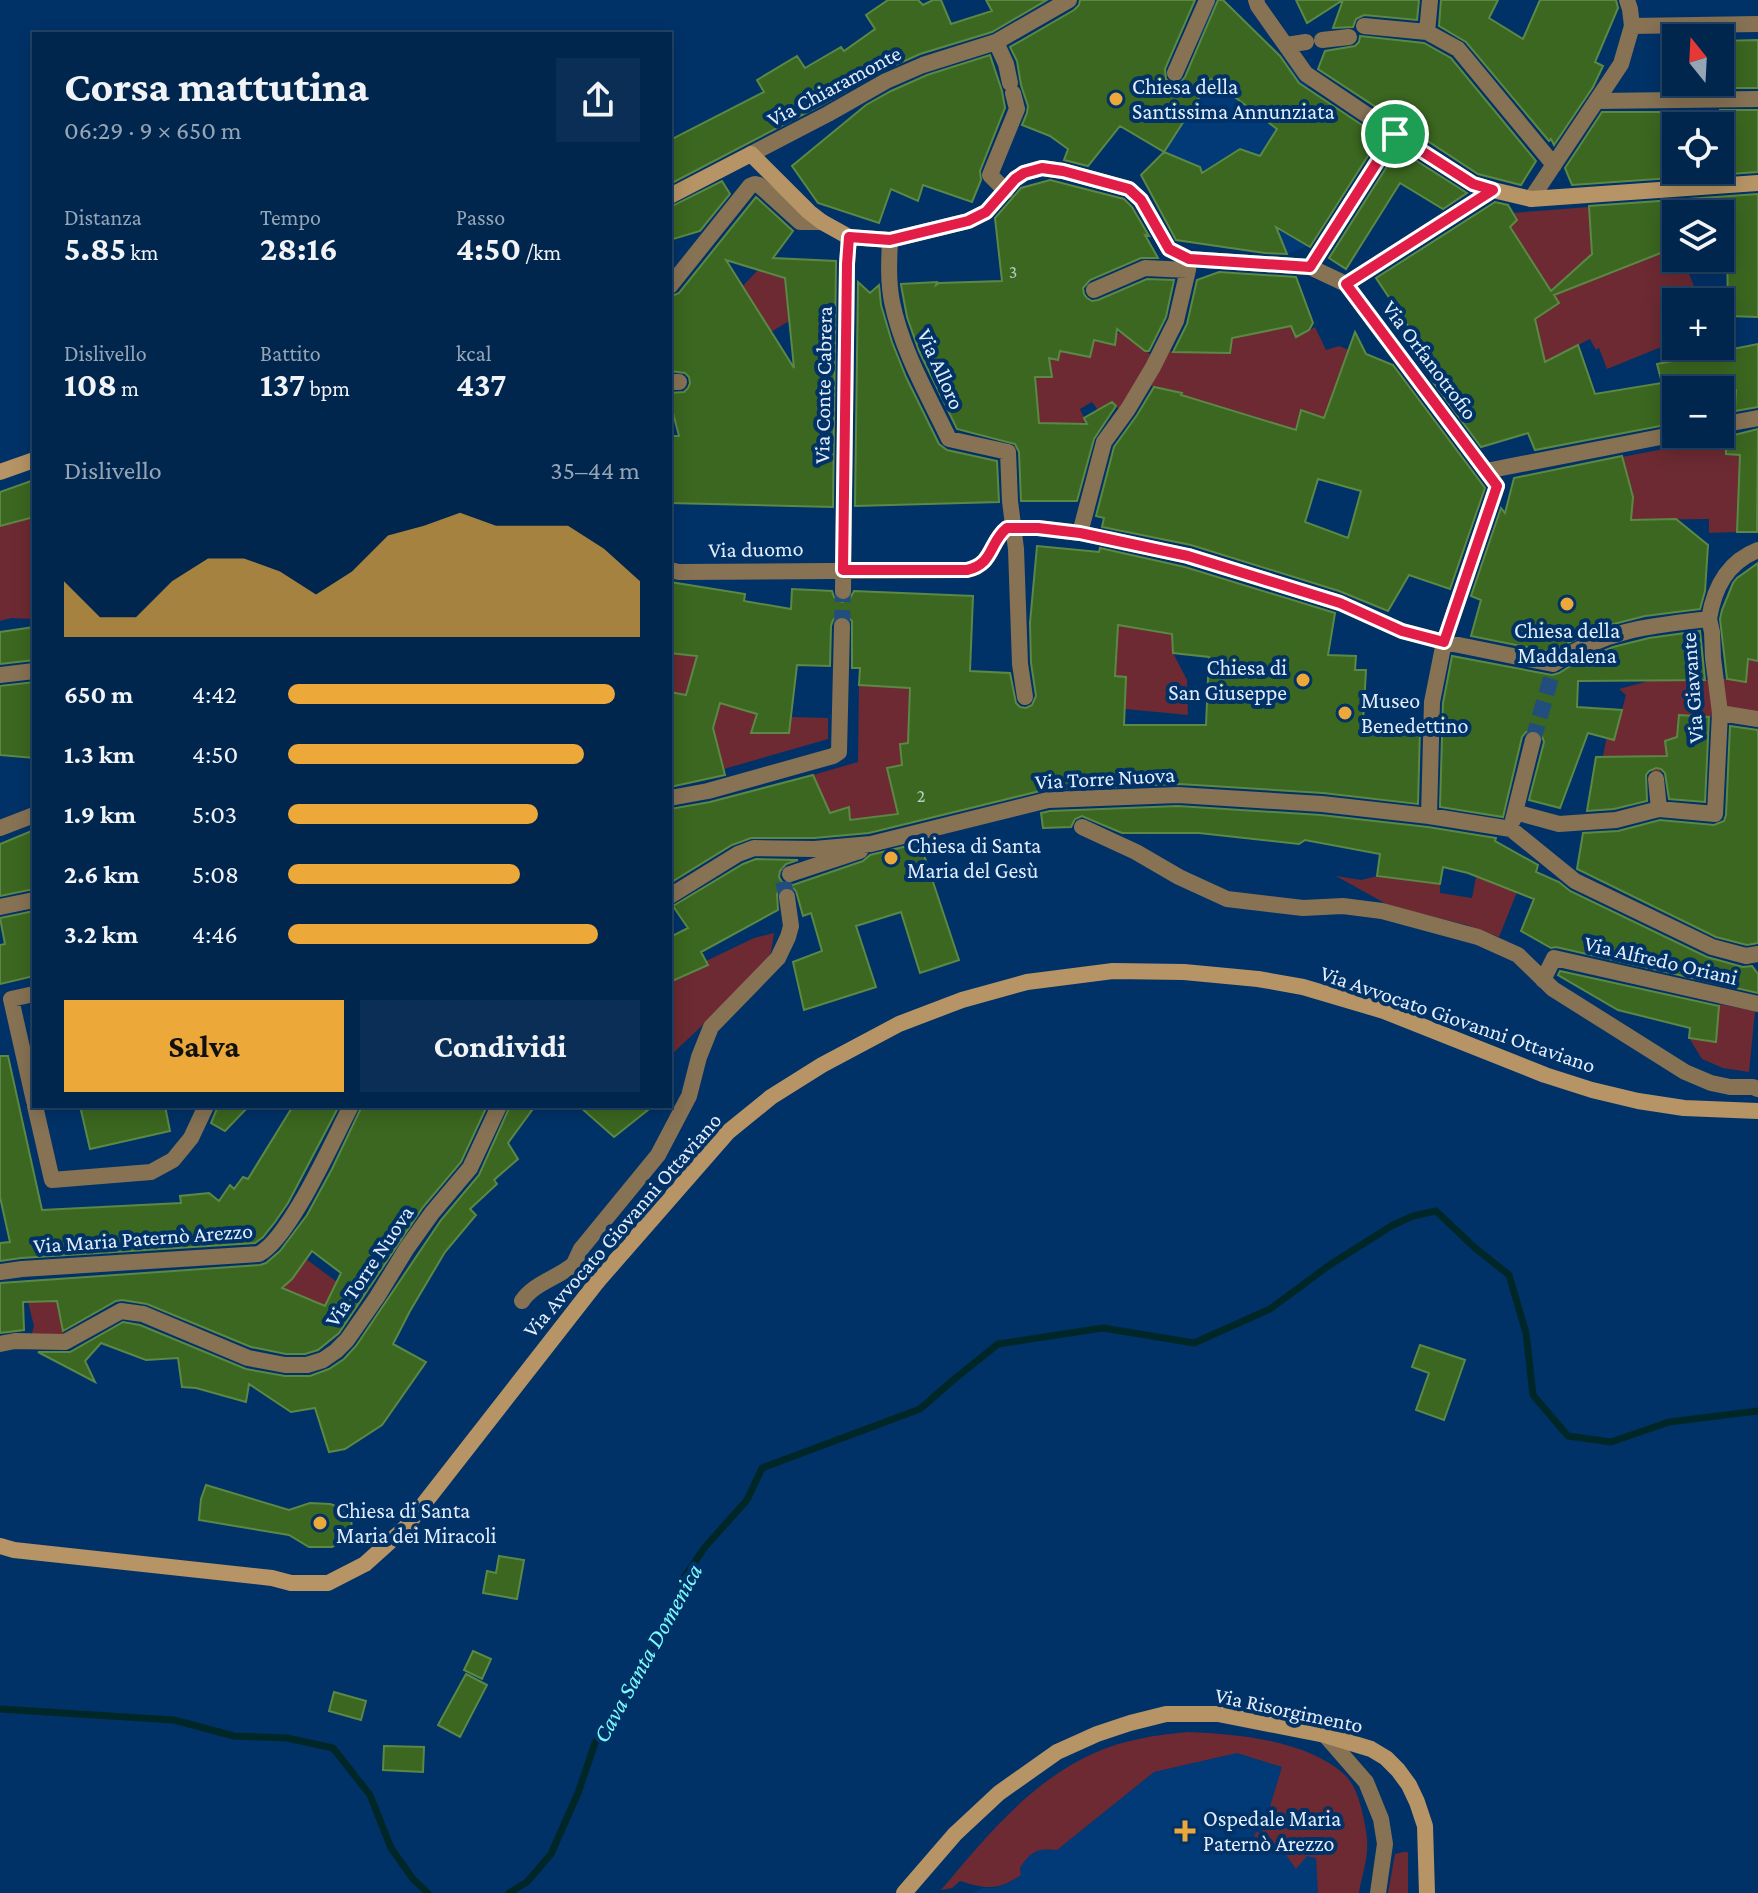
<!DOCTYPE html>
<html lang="it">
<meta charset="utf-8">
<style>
:root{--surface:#00264e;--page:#0a2e55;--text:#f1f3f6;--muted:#95a5b6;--line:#224366;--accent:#eca93a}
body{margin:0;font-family:"Crimson Pro",serif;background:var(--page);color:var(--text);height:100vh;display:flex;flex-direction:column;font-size:30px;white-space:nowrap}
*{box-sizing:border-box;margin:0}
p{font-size:26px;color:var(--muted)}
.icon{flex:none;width:44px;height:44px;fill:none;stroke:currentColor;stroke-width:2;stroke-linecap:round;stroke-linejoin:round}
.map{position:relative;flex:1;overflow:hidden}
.panel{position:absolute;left:32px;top:32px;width:640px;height:1076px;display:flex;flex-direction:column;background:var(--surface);border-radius:0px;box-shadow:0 4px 20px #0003,0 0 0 2px var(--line)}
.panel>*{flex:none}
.needle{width:52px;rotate:342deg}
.fabs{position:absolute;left:1662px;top:24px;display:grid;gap:16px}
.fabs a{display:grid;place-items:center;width:72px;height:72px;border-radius:0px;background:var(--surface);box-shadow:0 4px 20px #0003,0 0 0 2px var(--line);font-size:40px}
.pin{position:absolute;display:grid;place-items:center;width:68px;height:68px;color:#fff;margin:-34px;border:4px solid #fff;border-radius:50%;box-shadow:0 2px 8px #0007}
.round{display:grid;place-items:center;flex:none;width:84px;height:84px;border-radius:0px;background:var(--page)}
.overview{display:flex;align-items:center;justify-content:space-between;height:136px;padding:0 32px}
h1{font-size:44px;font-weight:700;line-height:60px}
.stats{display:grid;grid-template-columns:repeat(3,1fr);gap:12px;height:136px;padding:8px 32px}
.stats div{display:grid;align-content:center}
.stats b{font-size:34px;font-weight:700}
.stats small{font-size:22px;font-weight:400}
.stats p{font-size:22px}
.chart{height:224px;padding:16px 32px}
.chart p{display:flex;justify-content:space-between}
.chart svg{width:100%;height:144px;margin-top:8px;fill:var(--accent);opacity:.7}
.action{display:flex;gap:16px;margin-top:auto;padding:16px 32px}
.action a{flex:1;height:92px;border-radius:0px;background:var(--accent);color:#111;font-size:32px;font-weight:700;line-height:92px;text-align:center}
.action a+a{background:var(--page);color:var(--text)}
ul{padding:0 32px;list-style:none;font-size:26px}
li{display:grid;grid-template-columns:128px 96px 1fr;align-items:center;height:60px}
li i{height:20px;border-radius:10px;background:var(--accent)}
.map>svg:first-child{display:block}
.built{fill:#023a78}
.green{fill:#6d2a32}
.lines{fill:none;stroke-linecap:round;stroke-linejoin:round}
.stream{stroke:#002728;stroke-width:7}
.building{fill:#3b6720;stroke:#5c8845;stroke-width:2;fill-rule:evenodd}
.street-tunnel{stroke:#224e7e;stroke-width:16;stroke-dasharray:16 8;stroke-linecap:butt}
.street{stroke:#877254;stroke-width:16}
.secondary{stroke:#b69465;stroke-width:16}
.route-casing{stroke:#fff;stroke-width:16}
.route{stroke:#e11d48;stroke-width:10}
.poi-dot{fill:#eca93a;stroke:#003268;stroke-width:3}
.labels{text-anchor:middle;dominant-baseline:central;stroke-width:8;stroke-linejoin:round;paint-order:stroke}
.number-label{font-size:18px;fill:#b8cbc4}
.street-label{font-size:22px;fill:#e2ecfa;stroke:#003268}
.poi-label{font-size:22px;fill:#e2ecfa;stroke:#003268;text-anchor:start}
.water-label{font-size:24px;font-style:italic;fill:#7cfbfc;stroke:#003268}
</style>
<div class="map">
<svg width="1758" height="1893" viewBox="0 0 1758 1893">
<rect width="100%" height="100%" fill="#003268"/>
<path class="built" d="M1213,0H1223L1309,85L1290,113L1360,162L1307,246L1285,255L1220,246L1200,168L1164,152L1179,127L1156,112L1181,76L1202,90L1210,50L1196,40Z
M1237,1753L1282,1767L1315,1840L1318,1893H973L983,1888H995L1011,1882L1021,1875L1020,1868L1028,1856L1041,1849L1057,1850L1154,1772Z"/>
<path class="green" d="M1589,207L1591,238H1614L1615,271L1676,247V258H1683L1700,302H1676V341L1607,369L1599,348L1596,350L1590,339L1545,362L1542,353L1486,350L1559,303L1510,227L1512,213Z
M758,270L785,278L789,321L771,332L736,293Z
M1236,312L1291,326L1296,337L1315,327L1326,350L1339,346L1349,350L1336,422L1301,410L1291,451L1278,424L1213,404L1175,419L1182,393L1151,386L1166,351L1230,353Z
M1117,333L1138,334L1135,342L1151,355L1120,410L1111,402L1098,410L1092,402L1080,409L1086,422L1076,424L1035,449V377L1052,376L1049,358L1058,359L1060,351L1090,357L1094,340L1115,345Z
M1726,437V454L1740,455L1737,532L1709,533V519L1631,520L1633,497L1622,457Z
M31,512L34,520V619L11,618L0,621V526Z
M1107,623L1172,634L1173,653L1187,680L1188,715L1125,709L1126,678L1115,676L1116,646Z
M1751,635H1758V713L1724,706L1719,678L1746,682Z
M912,649L908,725L923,743L900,744L902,765L887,769L893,793L910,808L894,814L850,820L849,807L829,813L813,775L858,762L859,685L889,686Z
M670,653L697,656L692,674L700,677L695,696L670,692Z
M1687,667V680H1710L1715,717L1679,715L1677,737L1666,741L1667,756L1659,760L1661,772L1649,771L1603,756L1608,731L1616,732L1626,695L1619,689L1656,679Z
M720,703L757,714L751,733H789L791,717L828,718V739L724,769L713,727Z
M1336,876L1361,880L1377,876L1440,884V893L1472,898L1476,877L1517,892L1499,937L1467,925L1390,906Z
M774,933L771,952L766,965L670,1056V982L707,965L706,961L754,938Z
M1719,1004L1755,1011L1749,1072L1723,1068L1702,1059L1689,1038L1716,1042Z
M306,1259L337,1282L325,1306L270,1300L292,1279Z
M28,1302H58L64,1337H31L34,1326Z
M1188,1732C1237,1734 1308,1740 1345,1775C1356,1786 1361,1805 1364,1820C1366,1830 1368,1841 1367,1851C1366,1865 1361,1879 1359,1893H1318L1316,1858L1307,1856L1296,1869L1281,1848L1254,1837L1256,1832L1262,1833L1282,1767L1237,1753L1154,1772L1057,1850C1037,1848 1031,1851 1020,1868L1021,1875C998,1891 986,1889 960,1881L952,1888L941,1890C985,1838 1029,1783 1092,1754C1122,1740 1155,1735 1188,1732Z
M1403,1852H1408V1893H1388L1395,1854Z"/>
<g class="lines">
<path class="stream" d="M0,1709L174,1720L234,1736L287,1738L333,1748L370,1795L391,1848L413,1879L428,1893
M509,1893L527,1882L551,1854L578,1793L595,1743L636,1682L671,1618L683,1579L705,1547L747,1500L762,1468L920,1409L952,1381L998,1344L1103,1328L1194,1343L1270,1309L1331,1264L1393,1225L1413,1216L1436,1211L1474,1247L1509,1275L1526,1333L1533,1395L1568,1436L1611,1442L1669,1422L1758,1411"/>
</g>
<path class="building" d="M888,0H918L923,5L933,0H941L951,24L992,11L986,0H1047L992,32L920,54L882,71L823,104L670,184V140L764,92L757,80L797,56L805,68L841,47L844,51L875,29L866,15Z
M1080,0H1195L1165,69L1166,79L1170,83L1175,84L1181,82L1185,77L1218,0H1223L1280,56L1299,83L1380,137L1310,247L1276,227L1287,254L1265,253L1176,240L1141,175L1164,152L1120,126L1088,166L1064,160L1068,149L1050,136L1022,125L1027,113L1028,106L1021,85L1017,61L1010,47L1074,10L1079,5ZM1211,79L1277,129L1260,156L1240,149L1202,173L1200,167L1164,152Z
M1296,0H1419L1417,20L1364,15L1356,19L1353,27L1333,28L1343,0L1307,23Z
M1441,0H1498L1489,18L1523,39L1540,0H1616L1618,8L1595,62L1603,66L1593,87L1554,145L1551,139L1549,141L1466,42L1439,26Z
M1360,36L1424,43L1451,58L1536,161L1521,185L1478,174L1318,69L1325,51L1355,46L1359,42Z
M1758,40V88H1720V41Z
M990,55L1002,91L1005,108L980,171L981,180L972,202L923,185L918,201L891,189L879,223L818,203L792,166L866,105L891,91L927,75Z
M1720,110H1758V172L1572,185L1565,168L1602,112H1676V170H1720Z
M1398,149L1467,193L1443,209L1400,183L1346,269L1329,258Z
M1050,180L1124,199L1132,207L1149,236L1145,235L1158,258H1141L1090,280L1083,288L1084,294L1087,298L1092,301L1098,300L1147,279L1174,280L1166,317L1149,351H1145L1117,329L1115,345L1094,340L1090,357L1060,351L1058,360L1049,358L1052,377H1035L1039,423L1087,424L1084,418L1112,402L1116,406L1094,439L1077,501H1021L1019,452L1015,444L957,429L919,351L907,317L901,285V284L937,282L936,285L939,283L1002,281L995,218L1021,188Z
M722,181L730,194L700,231L670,240V207Z
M1758,194V317L1728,316L1727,240L1720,239V214H1676V247L1554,295L1559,303L1535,319L1545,362L1578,345L1595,394L1662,383L1657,364L1758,344V407L1735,411L1736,390H1676V423L1535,450L1528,433L1481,447L1433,382L1451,390L1376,278L1495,202L1508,205L1517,220L1510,227L1551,291L1592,254L1589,206Z
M756,197L793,231L773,258L836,261L833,507L670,503V436H679L670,401V393L684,392L688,388L690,383L689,377L685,373L670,371V297L679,293ZM726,260L785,278L794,368Z
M1219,272L1296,277L1313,323L1309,330L1296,337L1291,326L1232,338L1230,353L1173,352L1187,324L1197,280Z
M858,282L870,293L879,285L881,305L892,342L906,377L939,444L947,450L997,461L999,502L855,506Z
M1355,332L1366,354L1393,365L1485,488L1450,589L1409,575L1388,611L1339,591L1191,545L1102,527L1104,518L1096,516L1114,447L1137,415L1154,387L1182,393L1181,395L1296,430L1301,410L1324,418ZM1318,479L1361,491L1348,538L1305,522Z
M1758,429L1757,532H1737L1740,455L1726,454V437Z
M1622,456L1633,497L1631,520L1676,519L1708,545L1705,591L1700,609L1645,616L1606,626L1586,634L1551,652L1471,636L1481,600L1471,596L1501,508L1505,513L1514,478Z
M34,480V517L0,526V492Z
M1037,546L1099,552L1100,548L1185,567L1335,613L1328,655L1356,656L1355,670H1366L1363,723L1420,728L1418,804L1323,793L1179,784L1048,789L869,833L814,838H751L732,845L670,883V809L710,802L813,775L830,813L849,807L850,820L898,814L887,768L902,765L900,744L908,743L910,688L859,685L860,668H852V621L847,616H837L833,620L831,626L830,666L797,665L789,733H751L757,714L720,703L713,728L725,775L670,787V692L686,695L697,656L670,653V582L745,594L744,601L791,609L792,589L832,591L834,597L842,602L849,600L854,591L973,596L970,671L1010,673L1016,703L1020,707L1026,708L1032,705L1036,696L1031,663L1030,623ZM1118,625L1172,634L1173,653L1209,657L1206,725H1124L1126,677L1115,676Z
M1758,563V661L1748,659L1746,682L1727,679L1720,619L1722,610L1733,583L1737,578Z
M34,627V660L0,664V632Z
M1700,631L1705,680L1578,681L1577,707L1622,710L1614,740L1588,733L1560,808L1529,800L1544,742L1541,733L1535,729L1526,732L1522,737L1503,817L1440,807L1443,703L1452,656L1552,675L1559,673L1577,662L1613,647L1649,638Z
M34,682V758L0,755V686Z
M1679,715L1709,717L1705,802L1669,799L1665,773L1661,769L1656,768L1649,771L1646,775L1647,801L1614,809L1587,811L1596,757L1667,756L1665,741L1677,737Z
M1730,726L1758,730V943L1747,945L1716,937L1577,869L1583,833L1618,831L1660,820L1714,825L1724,821L1726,815Z
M1178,806L1321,815L1428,827L1496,838L1495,841L1538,865L1536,872L1559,882L1570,891L1707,957L1743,967L1752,966L1758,974V993L1556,947L1551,948L1521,931L1534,899L1468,873L1443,867L1440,884L1377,876L1380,854L1305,840L1299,844L1199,833H1122L1082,816L1075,819L1071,827L1043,828L1041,813L1050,811Z
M34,830V889L0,896V844Z
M920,843L959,960L920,973L901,912L856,926L876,987L804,1010L793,962L822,951L811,913L803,916L796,891L792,887L786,886L781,888L777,894L778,910L701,952L708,965L670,982V937L688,928L673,906L743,864L756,859L798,860L786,864L780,871L779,877L782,882L787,884L793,885L863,861L870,855Z
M34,911V976L0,984V945L5,944L0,918Z
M1560,971L1719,1006L1716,1042L1689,1038L1690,1028L1618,1010L1558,975Z
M0,1056H8L42,1210L181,1203L180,1196L209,1193L219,1201L230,1185L234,1189L243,1177L248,1179L293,1106H339L288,1203L275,1222L263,1237L255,1243L21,1258L0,1261V1243L10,1242L0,1197Z
M80,1106H165L170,1131L90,1149Z
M218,1106H249L225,1131L211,1123Z
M362,1106H487L461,1162L423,1207L339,1333L318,1350L305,1354H286L251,1347L147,1304L122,1300L116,1301L63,1331L57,1301L23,1302L24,1330L0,1333V1283L260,1265L266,1263L280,1251L307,1215L332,1169ZM312,1251L341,1273L325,1306L282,1288L292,1279Z
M510,1106H535L508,1143L518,1159L494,1180L497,1184L470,1209L476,1215L445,1252L410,1311L393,1344L426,1362L382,1425L345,1449L329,1452L315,1408L291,1412L249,1384L246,1402L196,1388L182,1387L178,1358L146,1360L101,1343L85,1361L95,1382L38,1352H70L123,1322L140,1325L246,1369L285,1376H310L329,1369L344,1359L356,1346L441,1220L479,1175Z
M579,1106H653L614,1137Z
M1420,1345L1465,1360L1444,1420L1416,1410L1429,1373L1412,1367Z
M206,1485L289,1510L310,1503L330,1504L351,1511L352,1537L332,1547H309L289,1535L199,1520L201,1499Z
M499,1556L524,1560L517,1599L483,1593L487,1571L496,1573Z
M473,1651L491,1659L482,1679L464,1670Z
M466,1674L487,1685L460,1737L438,1725Z
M334,1692L366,1701L361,1720L329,1711Z
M384,1746L424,1747L423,1772L383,1770Z"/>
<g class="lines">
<path class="street-tunnel" d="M842,626L843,591
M1533,740L1551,678
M787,897L782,877L790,874"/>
<path class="street" d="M1256,0L1258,6L1306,74L1395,134
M1430,0L1427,32L1458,49L1554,165
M1364,26L1427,32
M1632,26L1758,24
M1322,40L1349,37
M996,42L1006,64L1010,83
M1286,45L1306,42
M1175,73L1207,0
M1596,101L1758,99
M751,154L828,114L886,81L923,65L996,42L1069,0
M1006,191L990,175L1017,109L1013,93
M1531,199L1621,64L1632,26L1630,9L1627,0
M890,240C889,261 888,281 892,302C902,351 928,395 949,439L1008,452L1010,501L1016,549L1020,664L1025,697
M1310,267L1346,284L1497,486L1444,642L1432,702L1429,816
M1346,284L1493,190
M670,286L750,186L755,184L759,185L800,222H822
M1094,290L1145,268L1188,270
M670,382H679
M1720,425L1758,418
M1486,471L1676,434
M1080,533L1104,442L1128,409L1153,367L1176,321L1188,270L1189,259
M670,570L679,572L967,570C994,564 989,542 1007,528H1038L1080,533L1188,556L1340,603L1402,631L1444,642L1553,664C1605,630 1648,626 1709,619C1714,588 1727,562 1758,550
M843,591L847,264L849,237
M0,675L34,671
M1720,713L1758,719
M1656,779L1659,809
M670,798L708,791L833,756L839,752L842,626
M1515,812L1559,824L1616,820L1659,809L1715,814L1720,713L1713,658L1712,632L1709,619
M1513,820L1533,740
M1082,827L1136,852L1179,877L1227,899L1303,908L1343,906L1382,911L1478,937L1518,955L1553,989L1685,1072L1711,1083L1730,1087H1753L1758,1089
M0,828L34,815
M790,874L860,851
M670,896L738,854L754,848L814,849L871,844L1048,800L1178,795L1322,804L1429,816L1511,829L1575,881L1712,947L1746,956L1758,954
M0,907L34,900
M1543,980L1554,958L1758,1004
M34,994L11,999L34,1101
M35,1106L52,1180L151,1172L173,1160L191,1138L206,1106
M0,1272L22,1269L259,1254C290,1238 333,1140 351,1106
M597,1282L574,1264L581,1249L658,1155L689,1096L699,1057L711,1027L778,958L788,937L791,926L787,897
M522,1301C534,1283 558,1278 574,1264
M0,1344L15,1341L65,1342L121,1311L143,1314L248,1358L285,1365H307L323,1360L336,1351L347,1340L377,1297L407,1248L432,1213L470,1168L499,1106
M1325,1735L1366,1782L1381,1819L1385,1844L1378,1893"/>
<path class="secondary" d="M670,196L751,154L809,212L822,222L849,237L890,240L968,221L986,212L1015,179L1024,173L1042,168L1063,171L1129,189L1141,200L1169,249L1189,259L1310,267L1395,134L1473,184L1493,190L1531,199L1758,183
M0,472L34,460
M0,1546L14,1550L272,1578L291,1583H328L365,1564L405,1528L597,1282L728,1132L771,1097L822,1065L899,1024L962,1000L1027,982L1113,971L1184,972L1258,979L1303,987L1384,1011L1545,1075L1592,1090L1638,1101L1684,1108L1758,1111
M904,1893L955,1834L999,1793L1057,1752L1097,1734L1130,1723L1166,1714H1218L1325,1735L1371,1749L1386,1758L1398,1770L1409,1785L1417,1802L1425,1826L1427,1893"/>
</g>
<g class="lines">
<defs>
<path id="route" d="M1395,134L1473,184L1493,190L1346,284L1497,486L1444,642L1402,631L1340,603L1188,556L1080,533L1038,528H1007C989,542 994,564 967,570H843L847,264L849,237L890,240L968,221L986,212L1015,179L1024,173L1042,168L1063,171L1129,189L1141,200L1169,249L1189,259L1310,267Z"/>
</defs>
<use href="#route" class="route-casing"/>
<use href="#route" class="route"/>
</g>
<g class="poi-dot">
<circle cx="1116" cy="99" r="8"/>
<circle cx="1567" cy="604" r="8"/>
<circle cx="1303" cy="680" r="8"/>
<circle cx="1345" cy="713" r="8"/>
<circle cx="891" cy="858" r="8"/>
<circle cx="320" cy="1523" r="8"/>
<path d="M1181 1819h8v8h8v8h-8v8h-8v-8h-8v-8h8z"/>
</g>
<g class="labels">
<g class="number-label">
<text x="1013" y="272">3</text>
<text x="921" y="796">2</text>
</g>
<g class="street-label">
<text transform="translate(834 86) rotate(-28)">Via Chiaramonte</text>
<text transform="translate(1430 360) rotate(53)">Via Orfanotrofio</text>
<text transform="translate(941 369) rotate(66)">Via Alloro</text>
<text transform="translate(823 385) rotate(-89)">Via Conte Cabrera</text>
<text transform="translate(756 549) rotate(-1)">Via duomo</text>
<text transform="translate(1692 688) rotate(-94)">Via Giavante</text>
<text transform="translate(1105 778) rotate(-3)">Via Torre Nuova</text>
<text transform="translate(1661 960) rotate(13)">Via Alfredo Oriani</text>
<text transform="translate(1458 1019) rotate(19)">Via Avvocato Giovanni Ottaviano</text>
<text transform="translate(622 1225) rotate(-49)">Via Avvocato Giovanni Ottaviano</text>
<text transform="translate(143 1238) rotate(-4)">Via Maria Paternò Arezzo</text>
<text transform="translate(369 1266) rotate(-56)">Via Torre Nuova</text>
<text transform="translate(1289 1710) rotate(12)">Via Risorgimento</text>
</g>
<g class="poi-label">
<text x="1132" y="86">Chiesa della<tspan x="1132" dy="25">Santissima Annunziata</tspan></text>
<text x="1567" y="630" text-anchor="middle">Chiesa della<tspan x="1567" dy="25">Maddalena</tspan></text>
<text x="1287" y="667" text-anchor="end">Chiesa di<tspan x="1287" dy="25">San Giuseppe</tspan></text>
<text x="1361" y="700">Museo<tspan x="1361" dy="25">Benedettino</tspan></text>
<text x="907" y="845">Chiesa di Santa<tspan x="907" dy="25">Maria del Gesù</tspan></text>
<text x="336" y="1510">Chiesa di Santa<tspan x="336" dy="25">Maria dei Miracoli</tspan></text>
<text x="1203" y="1818">Ospedale Maria<tspan x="1203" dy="25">Paternò Arezzo</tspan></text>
</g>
<g class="water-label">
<text transform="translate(647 1653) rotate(-61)">Cava Santa Domenica</text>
</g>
</g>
</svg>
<div class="fabs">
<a><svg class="needle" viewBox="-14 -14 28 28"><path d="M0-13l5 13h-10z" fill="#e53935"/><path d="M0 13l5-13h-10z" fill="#95a5b6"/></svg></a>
<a><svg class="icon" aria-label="locate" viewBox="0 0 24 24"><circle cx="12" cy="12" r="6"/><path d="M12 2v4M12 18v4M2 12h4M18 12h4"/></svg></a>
<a><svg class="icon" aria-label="layers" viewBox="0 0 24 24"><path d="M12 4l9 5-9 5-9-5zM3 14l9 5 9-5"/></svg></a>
<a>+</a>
<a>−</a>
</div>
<div class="pin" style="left:1395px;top:134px;background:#1e9e55"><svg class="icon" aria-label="arrive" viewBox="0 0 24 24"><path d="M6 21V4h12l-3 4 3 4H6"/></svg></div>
<section class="panel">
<div class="overview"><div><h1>Corsa mattutina</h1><p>06:29 · 9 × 650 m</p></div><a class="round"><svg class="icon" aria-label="share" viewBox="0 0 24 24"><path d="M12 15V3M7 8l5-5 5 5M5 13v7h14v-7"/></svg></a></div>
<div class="stats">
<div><p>Distanza</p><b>5.85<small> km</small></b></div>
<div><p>Tempo</p><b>28:16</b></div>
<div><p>Passo</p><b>4:50<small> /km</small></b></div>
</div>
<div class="stats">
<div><p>Dislivello</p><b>108<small> m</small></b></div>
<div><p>Battito</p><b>137<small> bpm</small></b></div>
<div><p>kcal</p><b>437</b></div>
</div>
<div class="chart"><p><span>Dislivello</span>35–44 m</p>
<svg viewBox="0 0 160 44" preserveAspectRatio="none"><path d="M0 44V27L10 38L20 38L30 27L40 20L50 20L60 24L70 31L80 24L90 13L100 10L110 6L120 10L130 10L140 10L150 17L160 27V44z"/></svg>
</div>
<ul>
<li><b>650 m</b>4:42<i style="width:93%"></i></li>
<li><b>1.3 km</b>4:50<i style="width:84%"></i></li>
<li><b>1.9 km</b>5:03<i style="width:71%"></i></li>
<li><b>2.6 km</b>5:08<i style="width:66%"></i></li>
<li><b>3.2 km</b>4:46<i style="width:88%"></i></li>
</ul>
<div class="action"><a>Salva</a><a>Condividi</a></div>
</section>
</div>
